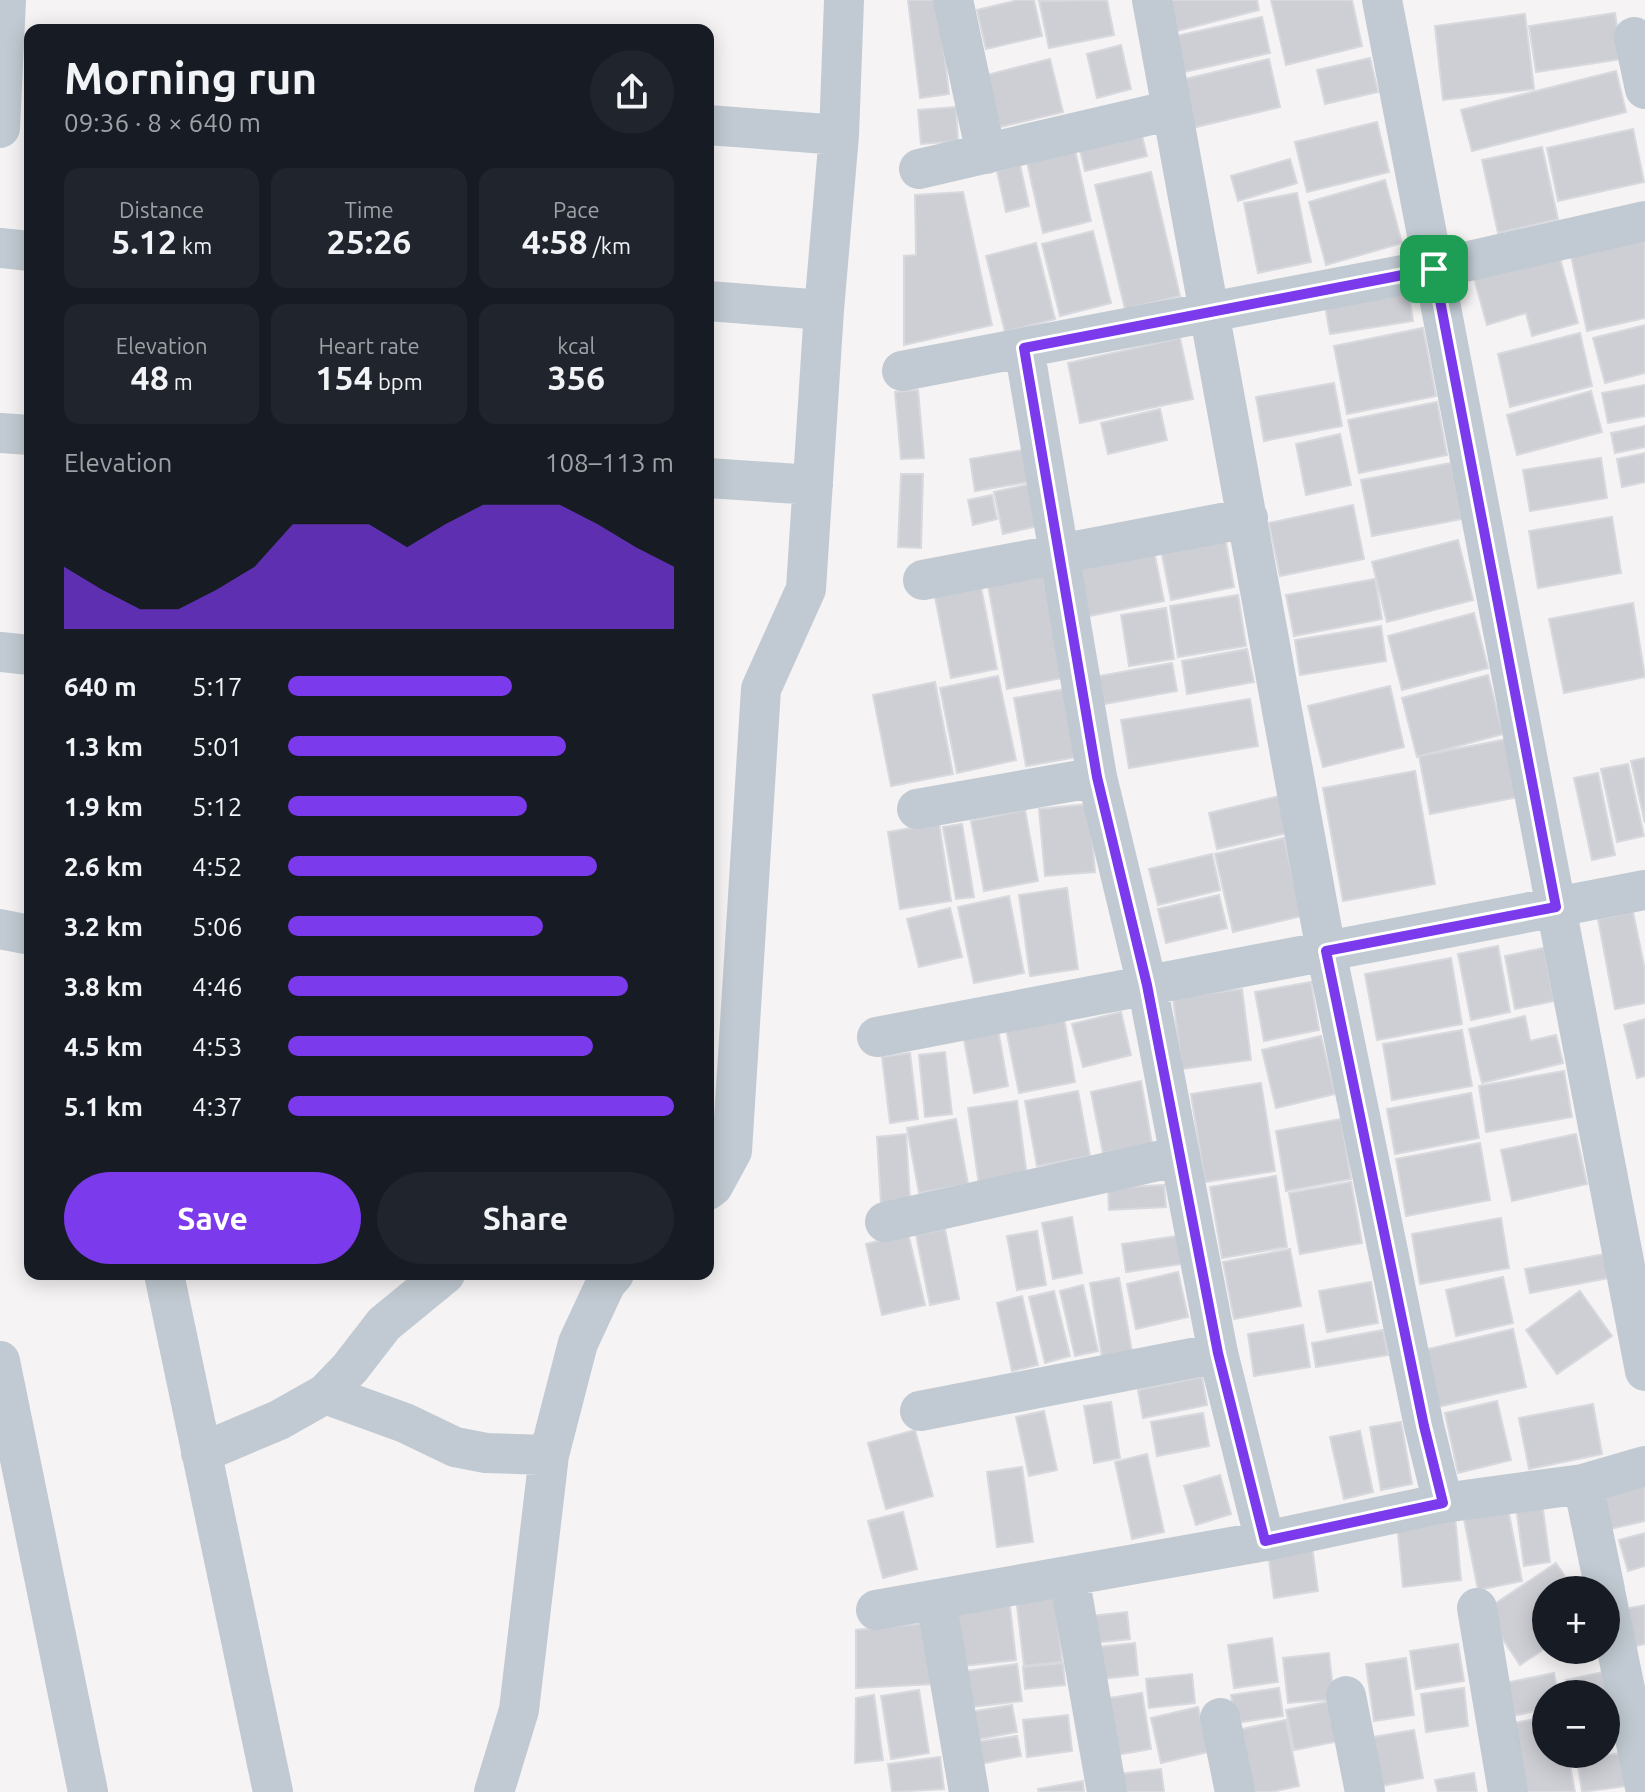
<!DOCTYPE html>
<meta charset="utf-8">
<style>
:root{--surface:#171b24;--page:#20242c;--text:#f1f3f6;--muted:#9ea1a6;--accent:#7c3aed}
body{margin:0;font-family:Ubuntu,sans-serif;background:var(--page);color:var(--text);height:100vh;display:flex;flex-direction:column;font-size:30px;white-space:nowrap}
*{box-sizing:border-box;margin:0}
p{font-size:26px;color:var(--muted)}
.icon{flex:none;width:44px;height:44px;fill:none;stroke:currentColor;stroke-width:2;stroke-linecap:round;stroke-linejoin:round}
.map{position:relative;flex:1;overflow:hidden}
.details{position:absolute;left:24px;top:24px;width:690px;height:1256px;display:flex;flex-direction:column;background:var(--surface);border-radius:16px;box-shadow:0 4px 20px #0003}
.details>*{flex:none}
.buttons{position:absolute;left:1532px;top:1576px;display:grid;gap:16px}
.buttons a{display:grid;place-items:center;width:88px;height:88px;border-radius:50%;background:var(--surface);box-shadow:0 4px 20px #0003;font-size:40px}
.pin{position:absolute;display:grid;place-items:center;width:68px;height:68px;color:#fff;margin:-34px;border-radius:16px;box-shadow:0 4px 12px #0006}
.round{display:grid;place-items:center;flex:none;width:84px;height:84px;border-radius:42px;background:var(--page)}
.summary{display:flex;align-items:center;justify-content:space-between;height:136px;padding:0 40px}
h1{font-size:44px;font-weight:700;line-height:60px}
.metrics{display:grid;grid-template-columns:repeat(3,1fr);gap:12px;height:136px;padding:8px 40px}
.metrics div{display:grid;align-content:center;border-radius:16px;background:var(--page);text-align:center}
.metrics b{font-size:34px;font-weight:700}
.metrics small{font-size:22px;font-weight:400}
.metrics p{font-size:22px}
.chart{height:224px;padding:16px 40px}
.chart p{display:flex;justify-content:space-between}
.chart svg{width:100%;height:144px;margin-top:8px;fill:var(--accent);opacity:.7}
.button{display:flex;gap:16px;margin-top:auto;padding:16px 40px}
.button a{flex:1;height:92px;border-radius:48px;background:var(--accent);color:#fff;font-size:32px;font-weight:700;line-height:92px;text-align:center}
.button a+a{background:var(--page);color:var(--text)}
ul{padding:0 40px;list-style:none;font-size:26px}
li{display:grid;grid-template-columns:128px 96px 1fr;align-items:center;height:60px}
li i{height:20px;border-radius:10px;background:var(--accent)}
.map>svg:first-child{display:block}
.building{fill:#cdcfd5;stroke:#d7d9de;stroke-width:2}
.lines{fill:none;stroke-linecap:round;stroke-linejoin:round}
.minor{stroke:#c1cad2;stroke-width:40}
.route-casing{stroke:#fff;stroke-width:16}
.route{stroke:#7c3aed;stroke-width:10}
</style>
<div class="map">
<svg width="1645" height="1792" viewBox="0 0 1645 1792">
<rect width="100%" height="100%" fill="#f5f3f3"/>
<path class="building" d="M908,0H938L949,94L920,98Z
M1018,0H1034L1042,36L986,49L977,10Z
M1107,0L1114,35L1049,48L1039,1Z
M1166,0H1257L1259,10L1173,32Z
M1271,0H1352L1362,46L1286,65Z
M1615,13L1622,59L1536,72L1529,26Z
M1525,14L1534,89L1443,100L1435,26Z
M1262,17L1270,53L1175,74L1167,38Z
M1121,45L1131,89L1097,98L1087,54Z
M1370,58L1378,92L1325,104L1317,70Z
M1050,59L1063,112L1000,127L987,75Z
M1269,59L1280,107L1192,128L1181,80Z
M1616,71L1626,112L1472,151L1461,110Z
M956,107L958,141L921,144L918,110Z
M1377,122L1389,172L1307,192L1295,142Z
M1633,129L1644,182L1558,201L1547,148Z
M1141,132L1147,156L1085,171L1079,146Z
M1542,147L1558,219L1498,233L1482,160Z
M1075,150L1091,221L1043,233L1027,162Z
M1290,159L1297,183L1238,201L1231,176Z
M1020,165L1029,206L1006,212L997,171Z
M1151,172L1180,296L1125,309L1095,185Z
M1385,180L1402,243L1326,265L1309,202Z
M963,192L992,325L904,345V256L916,255L915,195Z
M1297,193L1311,262L1258,273L1244,203Z
M1093,231L1111,303L1060,316L1042,244Z
M1645,235V318L1587,331L1570,251Z
M1036,243L1055,319L1005,332L986,256Z
M1559,255L1578,323L1532,336L1526,313L1487,325L1474,278Z
M1407,281L1413,321L1330,334L1323,294Z
M1645,325V373L1605,383L1593,338Z
M1423,328L1436,396L1347,414L1334,346Z
M1580,333L1592,386L1510,407L1498,354Z
M1180,338L1193,399L1080,423L1068,363Z
M1334,383L1342,426L1264,441L1256,397Z
M1645,385V416L1608,423L1602,393Z
M918,390L924,458L901,459L895,392Z
M1591,391L1602,432L1517,455L1507,415Z
M1437,402L1447,455L1359,473L1348,420Z
M1160,409L1167,440L1108,454L1101,423Z
M1645,426V447L1615,453L1611,433Z
M1340,434L1351,485L1306,495L1296,444Z
M1023,450L1028,482L975,491L970,459Z
M1645,453V482L1622,487L1617,459Z
M1601,458L1607,498L1530,511L1523,470Z
M1451,463L1462,519L1372,536L1361,480Z
M901,474H923L921,548L898,547Z
M1030,484L1038,526L1003,534L994,492Z
M992,495L997,519L973,525L968,500Z
M1353,505L1364,559L1280,576L1269,523Z
M1612,517L1621,573L1538,588L1529,531Z
M1224,532L1234,587L1171,600L1160,545Z
M1458,540L1473,600L1387,622L1372,562Z
M1153,546L1164,601L1089,616L1078,560Z
M1043,575L1062,678L1007,689L988,585Z
M1375,579L1382,619L1294,636L1286,595Z
M980,582L997,669L951,678L934,592Z
M1238,595L1246,646L1178,657L1170,606Z
M1633,603L1645,677L1564,693L1549,619Z
M1166,608L1174,659L1129,666L1121,615Z
M1474,613L1488,668L1402,690L1388,636Z
M1381,626L1386,661L1300,675L1295,640Z
M1247,649L1254,682L1187,694L1182,661Z
M1172,663L1177,691L1104,704L1099,676Z
M1488,675L1503,734L1417,757L1402,698Z
M998,676L1016,760L957,773L940,688Z
M935,682L953,774L891,786L873,695Z
M1390,686L1404,747L1323,767L1308,706Z
M1071,688L1083,756L1026,766L1014,698Z
M1250,699L1258,746L1129,768L1121,720Z
M1513,738L1524,796L1430,814L1419,756Z
M1645,758V823L1631,761Z
M1628,764L1644,836L1617,842L1601,769Z
M1415,771L1435,884L1343,901L1323,788Z
M1598,773L1615,855L1592,860L1574,778Z
M1279,796L1287,833L1217,849L1209,813Z
M1089,804L1095,872L1045,876L1039,809Z
M1025,810L1038,881L984,891L971,821Z
M939,823L951,901L900,909L888,832Z
M962,824L974,897L956,899L943,827Z
M1284,838L1302,916L1233,932L1215,854Z
M1212,854L1220,890L1158,905L1149,869Z
M1067,888L1078,969L1030,976L1019,895Z
M1219,895L1227,928L1166,943L1158,909Z
M1009,896L1024,973L974,983L958,907Z
M950,908L962,957L919,967L907,919Z
M1633,912L1645,970V1003L1615,1009L1598,919Z
M1498,946L1510,1012L1471,1020L1458,954Z
M1544,948L1554,1001L1515,1009L1505,956Z
M1451,958L1462,1024L1377,1040L1365,974Z
M1311,982L1319,1030L1264,1041L1255,992Z
M1242,989L1251,1060L1182,1069L1173,998Z
M1121,1012L1131,1055L1083,1067L1072,1024Z
M1525,1016L1530,1041L1556,1035L1563,1063L1482,1083L1469,1029Z
M996,1018L1008,1086L974,1093L961,1024Z
M1064,1018L1075,1082L1019,1093L1006,1029Z
M1645,1019V1076L1637,1078L1624,1025Z
M1462,1030L1472,1086L1392,1100L1383,1044Z
M1321,1036L1335,1094L1276,1108L1262,1050Z
M945,1052L952,1114L925,1117L919,1055Z
M910,1053L918,1119L890,1123L882,1057Z
M1564,1071L1572,1117L1486,1132L1479,1086Z
M1141,1081L1152,1144L1103,1153L1091,1092Z
M1261,1083L1275,1171L1205,1182L1191,1094Z
M1078,1091L1090,1156L1037,1166L1025,1101Z
M1471,1093L1479,1138L1395,1154L1387,1109Z
M1017,1101L1027,1177L979,1185L968,1108Z
M956,1119L968,1184L919,1193L907,1128Z
M1341,1119L1351,1179L1286,1191L1276,1131Z
M906,1134L910,1201L881,1204L877,1137Z
M1576,1134L1587,1184L1512,1201L1501,1150Z
M1480,1143L1490,1200L1406,1216L1396,1159Z
M1276,1176L1287,1247L1222,1258L1210,1187Z
M1351,1182L1362,1243L1300,1254L1289,1193Z
M1164,1185L1166,1207L1109,1210L1108,1188Z
M1072,1217L1082,1273L1053,1279L1042,1223Z
M1501,1218L1509,1268L1420,1284L1412,1234Z
M945,1229L959,1299L930,1305L916,1235Z
M1037,1231L1046,1285L1017,1290L1007,1236Z
M908,1233L925,1305L882,1315L866,1244Z
M1178,1236L1182,1264L1126,1272L1122,1244Z
M1290,1249L1301,1306L1234,1319L1223,1262Z
M1605,1254L1609,1278L1530,1293L1525,1269Z
M1178,1272L1188,1317L1136,1329L1127,1284Z
M1503,1277L1513,1323L1456,1336L1446,1290Z
M1119,1278L1132,1352L1102,1357L1090,1283Z
M1371,1282L1378,1323L1327,1332L1319,1291Z
M1083,1285L1098,1351L1075,1356L1060,1291Z
M1054,1291L1070,1356L1045,1363L1029,1297Z
M1580,1291L1612,1336L1557,1374L1526,1330Z
M1022,1296L1038,1365L1012,1371L997,1303Z
M1303,1325L1310,1367L1254,1376L1248,1334Z
M1513,1329L1526,1387L1433,1408L1420,1351Z
M1383,1330L1388,1355L1316,1367L1312,1343Z
M1202,1377L1207,1405L1143,1418L1138,1390Z
M1497,1401L1511,1460L1458,1473L1445,1413Z
M1111,1402L1120,1458L1094,1463L1084,1406Z
M1593,1404L1602,1454L1529,1469L1519,1418Z
M1044,1411L1057,1470L1029,1476L1016,1417Z
M1203,1413L1209,1446L1157,1456L1151,1422Z
M1401,1422L1412,1484L1381,1490L1370,1427Z
M915,1430L933,1496L886,1509L868,1443Z
M1360,1431L1373,1492L1344,1499L1330,1437Z
M1147,1454L1164,1532L1132,1539L1115,1462Z
M1022,1467L1033,1542L997,1547L987,1472Z
M1645,1474V1521L1597,1532L1587,1487Z
M1220,1475L1231,1514L1196,1525L1184,1486Z
M1541,1495L1550,1562L1524,1566L1515,1499Z
M1508,1509L1522,1581L1478,1590L1464,1519Z
M903,1512L917,1569L883,1578L868,1521Z
M1455,1516L1461,1580L1403,1587L1397,1523Z
M1645,1533V1566L1628,1571L1619,1540Z
M1312,1546L1318,1591L1274,1598L1268,1552Z
M1556,1563L1574,1590H1546V1648L1520,1665L1484,1611Z
M1054,1585L1062,1662L1024,1666L1015,1589Z
M1009,1597L1016,1660L963,1666L956,1602Z
M1645,1605V1644L1627,1648L1620,1610Z
M1127,1612L1130,1639L1083,1644L1081,1617Z
M928,1623L934,1684L856,1688V1630Z
M1272,1638L1278,1682L1234,1688L1228,1645Z
M1135,1643L1138,1675L1092,1680L1089,1648Z
M1458,1644L1464,1681L1416,1689L1410,1651Z
M1329,1653L1334,1699L1288,1703L1283,1658Z
M1406,1658L1414,1715L1374,1721L1366,1664Z
M1063,1663L1065,1685L1025,1689L1023,1667Z
M1017,1664L1022,1701L972,1707L966,1671Z
M1608,1671L1615,1705L1606,1707V1694H1569L1566,1680Z
M1554,1673L1558,1694H1546V1709L1512,1716L1505,1683Z
M1192,1674L1195,1703L1149,1708L1146,1679Z
M1279,1688L1283,1716L1235,1723L1231,1695Z
M1464,1688L1468,1726L1426,1732L1421,1694Z
M919,1690L929,1753L891,1759L881,1696Z
M1142,1693L1151,1749L1105,1757L1096,1700Z
M874,1695L883,1760L855,1763L856,1698Z
M1331,1701L1339,1741L1294,1750L1286,1710Z
M1012,1705L1017,1732L974,1740L970,1712Z
M1198,1707L1208,1752L1161,1763L1151,1718Z
M1068,1715L1072,1751L1027,1757L1023,1720Z
M1546,1717V1754H1568L1575,1792H1509L1497,1726Z
M1286,1720L1299,1786L1271,1792H1250L1237,1730Z
M1414,1730L1423,1778L1382,1786L1373,1737Z
M1017,1736L1021,1756L980,1764L976,1742Z
M1622,1753L1627,1786L1582,1792L1577,1760Z
M940,1757L944,1789L892,1792L888,1764Z
M1161,1769L1164,1792H1112L1110,1775Z
M1474,1773L1477,1792H1438L1435,1780Z
M1083,1781L1084,1792H1039L1038,1789Z"/>
<g class="lines">
<path class="minor" d="M953,0L986,154
M1152,0L1326,951L1424,1426L1443,1503
M1382,0L1645,1371
M1634,37L1645,89
M708,125L839,135
M0,128L6,0
M919,169L1172,110
M0,248L30,251
M708,301L824,310
M1024,348L1097,777L1147,985L1218,1353L1265,1541
M902,371L1434,269L1645,221
M0,433L30,435
M708,478L813,485
M923,580L1248,518
M0,652L30,655
M917,809L1097,777
M0,929L30,935
M877,1037L1645,890
M708,1190L713,1186L732,1151L761,689L806,589L824,310L839,135L844,0
M885,1222L1180,1156
M164,1274L273,1792
M0,1361L88,1792
M325,1394L405,1423L455,1447L486,1453L549,1455
M920,1411L1218,1353
M201,1453L279,1420L325,1394L350,1368L384,1324L445,1274
M1583,1484L1605,1590
M1069,1576L1107,1792
M1606,1596L1645,1787
M936,1600L969,1792
M1477,1608L1508,1792
M876,1610L1265,1541L1443,1503L1583,1484L1645,1466
M1346,1696L1365,1792
M1220,1718L1235,1792
M494,1792L519,1710L549,1455L578,1343L606,1283L614,1274"/>
</g>
<g class="lines">
<defs>
<path id="route" d="M1434,269L1556,907L1326,951L1424,1426L1443,1503L1265,1541L1218,1353L1147,985L1097,777L1024,348Z"/>
</defs>
<use href="#route" class="route-casing"/>
<use href="#route" class="route"/>
</g>
</svg>
<div class="buttons">
<a>+</a>
<a>−</a>
</div>
<div class="pin" style="left:1434px;top:269px;background:#1e9e55"><svg class="icon" aria-label="arrive" viewBox="0 0 24 24"><path d="M6 21V4h12l-3 4 3 4H6"/></svg></div>
<section class="details">
<div class="summary"><div><h1>Morning run</h1><p>09:36 · 8 × 640 m</p></div><a class="round"><svg class="icon" aria-label="share" viewBox="0 0 24 24"><path d="M12 15V3M7 8l5-5 5 5M5 13v7h14v-7"/></svg></a></div>
<div class="metrics">
<div><p>Distance</p><b>5.12<small> km</small></b></div>
<div><p>Time</p><b>25:26</b></div>
<div><p>Pace</p><b>4:58<small> /km</small></b></div>
</div>
<div class="metrics">
<div><p>Elevation</p><b>48<small> m</small></b></div>
<div><p>Heart rate</p><b>154<small> bpm</small></b></div>
<div><p>kcal</p><b>356</b></div>
</div>
<div class="chart"><p><span>Elevation</span>108–113 m</p>
<svg viewBox="0 0 160 44" preserveAspectRatio="none"><path d="M0 44V25L10 32L20 38L30 38L40 32L50 25L60 12L70 12L80 12L90 19L100 12L110 6L120 6L130 6L140 12L150 19L160 25V44z"/></svg>
</div>
<ul>
<li><b>640 m</b>5:17<i style="width:58%"></i></li>
<li><b>1.3 km</b>5:01<i style="width:72%"></i></li>
<li><b>1.9 km</b>5:12<i style="width:62%"></i></li>
<li><b>2.6 km</b>4:52<i style="width:80%"></i></li>
<li><b>3.2 km</b>5:06<i style="width:66%"></i></li>
<li><b>3.8 km</b>4:46<i style="width:88%"></i></li>
<li><b>4.5 km</b>4:53<i style="width:79%"></i></li>
<li><b>5.1 km</b>4:37<i style="width:100%"></i></li>
</ul>
<div class="button"><a>Save</a><a>Share</a></div>
</section>
</div>
